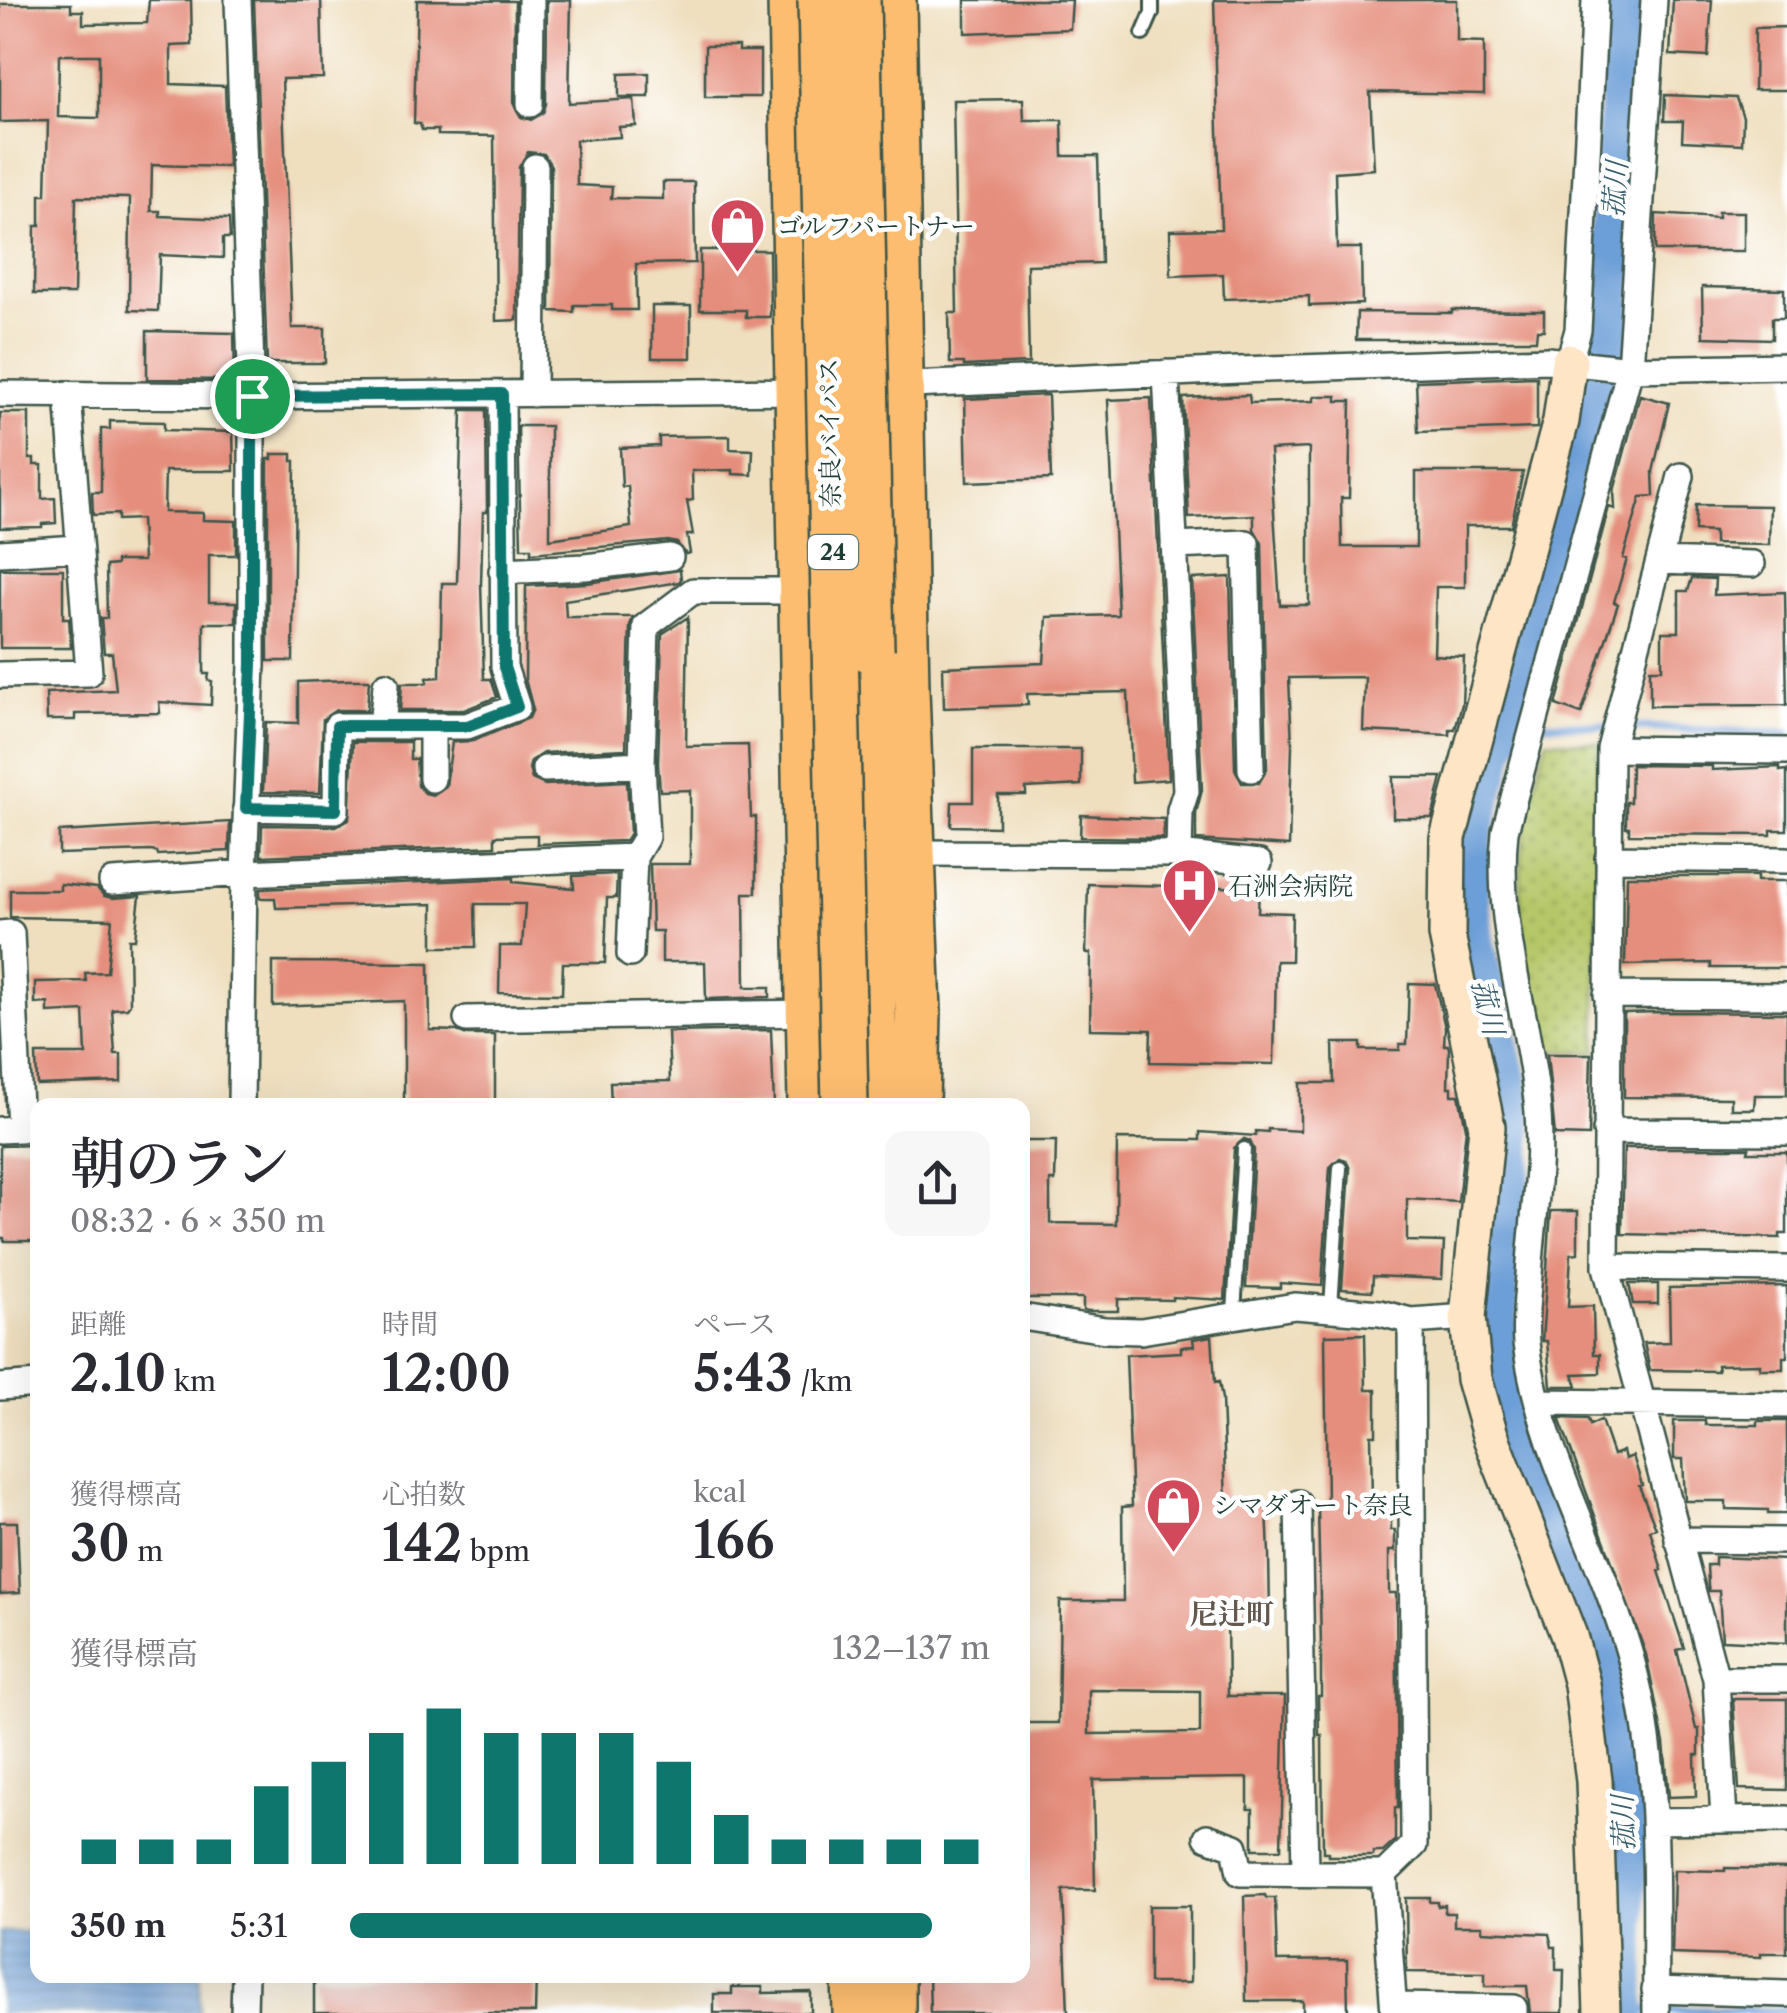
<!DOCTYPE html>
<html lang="ja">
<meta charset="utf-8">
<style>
:root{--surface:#fff;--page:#f7f7f7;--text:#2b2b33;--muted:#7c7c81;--accent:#0f766e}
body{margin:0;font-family:"Libre Caslon Text","Noto Serif JP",serif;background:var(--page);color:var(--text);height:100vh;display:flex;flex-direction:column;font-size:38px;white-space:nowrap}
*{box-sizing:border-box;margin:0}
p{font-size:32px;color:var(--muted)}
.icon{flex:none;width:55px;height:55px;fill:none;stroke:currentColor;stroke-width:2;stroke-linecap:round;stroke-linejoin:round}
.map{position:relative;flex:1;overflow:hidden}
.sheet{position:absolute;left:30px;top:1098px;width:1000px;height:885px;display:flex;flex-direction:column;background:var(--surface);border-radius:20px;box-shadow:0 10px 40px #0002}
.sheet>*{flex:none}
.pin{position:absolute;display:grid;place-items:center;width:85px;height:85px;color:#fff;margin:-42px;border:5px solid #fff;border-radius:50%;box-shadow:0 2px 10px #0007}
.round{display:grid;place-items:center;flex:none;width:105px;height:105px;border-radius:20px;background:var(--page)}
.summary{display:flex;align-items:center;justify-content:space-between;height:170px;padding:0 40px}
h1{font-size:55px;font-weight:600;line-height:75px}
.metrics{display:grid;grid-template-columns:repeat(3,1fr);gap:15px;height:170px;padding:10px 40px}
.metrics div{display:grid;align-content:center}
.metrics b{font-size:50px;font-weight:600}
.metrics small{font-size:28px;font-weight:400}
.metrics p{font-size:28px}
.chart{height:280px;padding:20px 40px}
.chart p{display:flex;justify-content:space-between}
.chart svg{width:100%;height:180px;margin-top:10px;stroke:var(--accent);stroke-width:6}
ul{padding:0 40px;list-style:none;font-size:32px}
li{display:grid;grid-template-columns:160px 120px 1fr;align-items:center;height:75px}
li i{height:25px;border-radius:12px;background:var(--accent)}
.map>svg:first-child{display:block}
.green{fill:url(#green-dots);stroke:#6a824e;stroke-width:2.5}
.water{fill:url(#water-rules);stroke:#466e86;stroke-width:2.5}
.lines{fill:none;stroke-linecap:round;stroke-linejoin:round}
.stream{stroke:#6c9ed7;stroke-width:8}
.river{stroke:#6c9ed7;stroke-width:45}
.building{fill:#e58e7d;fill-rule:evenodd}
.lane-casing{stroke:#3e5549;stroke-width:18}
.street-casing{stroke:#3e5549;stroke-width:30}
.secondary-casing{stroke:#3e5549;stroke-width:40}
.highway-casing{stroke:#3e5549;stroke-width:50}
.lane{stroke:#fff;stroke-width:12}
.street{stroke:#fff;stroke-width:25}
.secondary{stroke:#fee5c5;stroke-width:35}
.highway{stroke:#fcbd6f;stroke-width:45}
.highway-bridge-casing{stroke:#3e5549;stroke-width:50;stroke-linecap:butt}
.highway-bridge{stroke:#fcbd6f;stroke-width:45}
.route-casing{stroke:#fff;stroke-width:20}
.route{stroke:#0f766e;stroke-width:12}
.labels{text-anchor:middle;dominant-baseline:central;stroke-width:9;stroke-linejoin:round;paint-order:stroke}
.shield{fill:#fff;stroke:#627771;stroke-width:2.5}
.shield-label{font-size:22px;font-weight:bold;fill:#1f3d34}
.poi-label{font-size:25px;fill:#1f3d34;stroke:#fff;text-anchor:start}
.street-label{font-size:25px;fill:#1f3d34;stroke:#fff}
.water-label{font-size:28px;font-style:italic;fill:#3a5f6d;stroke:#fff}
.neighbourhood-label{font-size:28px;font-weight:bold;fill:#64594e;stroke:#fff}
</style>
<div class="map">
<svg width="1787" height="2013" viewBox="0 0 1787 2013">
<defs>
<pattern id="green-dots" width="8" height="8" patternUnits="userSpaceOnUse" patternTransform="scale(2.5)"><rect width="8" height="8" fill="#b6c769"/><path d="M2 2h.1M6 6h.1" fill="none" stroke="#93a357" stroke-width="1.8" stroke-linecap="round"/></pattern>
<pattern id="water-rules" width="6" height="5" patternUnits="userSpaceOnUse" patternTransform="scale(2.5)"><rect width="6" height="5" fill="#6c9ed7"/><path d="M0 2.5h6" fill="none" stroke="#5882af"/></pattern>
</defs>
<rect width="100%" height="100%" fill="#fff"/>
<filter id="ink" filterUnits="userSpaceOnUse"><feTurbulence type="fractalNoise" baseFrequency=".01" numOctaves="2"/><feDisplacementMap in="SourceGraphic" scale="20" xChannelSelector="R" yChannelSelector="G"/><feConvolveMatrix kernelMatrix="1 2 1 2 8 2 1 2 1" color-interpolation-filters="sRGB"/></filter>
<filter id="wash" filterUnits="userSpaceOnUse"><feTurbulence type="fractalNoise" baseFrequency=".0048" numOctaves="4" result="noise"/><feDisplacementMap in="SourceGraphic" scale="40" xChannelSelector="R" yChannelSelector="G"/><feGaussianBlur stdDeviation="2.25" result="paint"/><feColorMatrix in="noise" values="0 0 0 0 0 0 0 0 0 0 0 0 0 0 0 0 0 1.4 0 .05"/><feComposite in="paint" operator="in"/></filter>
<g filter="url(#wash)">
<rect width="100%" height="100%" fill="#efdfbf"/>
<path class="green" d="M1546,740L1599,743L1596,1052L1541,1051C1526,979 1513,904 1525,830C1530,800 1539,770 1546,740Z"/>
<path class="water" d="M0,1932H37L38,1975H200L199,2013H0Z"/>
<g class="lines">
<path class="stream" d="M1510,722L1787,734
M1622,2010L1787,2011"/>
<path class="river" d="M1623,2013L1624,1801L1611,1702L1594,1634L1527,1480L1496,1358V1283L1510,1156L1509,1096L1472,942L1467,894L1470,839L1477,807L1496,740L1510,722L1523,690L1537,616L1582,477L1607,350L1627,0"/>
</g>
<g id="blocks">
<path class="building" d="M149,0H191L192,45L171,46V84L225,86L228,167L152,165L151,211H160V216L229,219L230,238H223V258L160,255L158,311L129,310L130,198L76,197L74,294H34L35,226H40V195H46L48,121L0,122V4H71V11H83V24L147,23ZM59,55H99V118L58,117Z
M254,0H321L323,78L282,79L292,328H325V363H267Z
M417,0L515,1L514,105L521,117L531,120L543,113L546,104L547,0H571L569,103L634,99L636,126L619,127L620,137L576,140L577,185L612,187L611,198L663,199V182H694L695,263L636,264L637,310H612V305H574V312L550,311L551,166L544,154L528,152L519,167L517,320L496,321L494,136L438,135V130H422L420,124L414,123Z
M965,0H1072L1070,29L965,33Z
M1214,0H1457V41L1484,42V94L1370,92L1374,169L1335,172L1337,248H1361L1362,304L1309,306V296L1224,299L1223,274L1171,276L1170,230L1221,229Z
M1673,0H1712L1708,57L1670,55Z
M1787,27V90H1754L1755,28Z
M705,46H738V51H760V97H705Z
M649,73V97H619V74Z
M1665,95L1736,98L1743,117L1742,144L1682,141L1683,121H1664Z
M1023,99L1024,120H1062L1063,156H1098L1101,263L1027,265L1029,363L964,366V363H950L949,313H957L953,100Z
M1718,212H1744V251H1655L1656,214L1718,218Z
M700,250H769L770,317H746V310H700Z
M1702,287L1784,289V318H1772V339L1703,337Z
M652,306H691V358H652Z
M1452,310L1544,311V330H1537L1536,340H1356L1357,312L1452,313Z
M147,331L234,333L235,380L147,379Z
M1537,377V428L1418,432L1416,381Z
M1048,395L1051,479L967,482L965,399Z
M1249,395L1250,403L1314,401V396H1337V401H1351L1349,498H1341L1342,547H1416V472H1523L1511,526H1465V587H1436L1434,655L1464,657L1462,704L1455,729H1450V735L1363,731L1365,677L1289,678L1292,745L1289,846L1196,840V813L1202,790L1192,579L1230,577L1235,769L1242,783H1259L1267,769L1262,543L1254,529V515L1189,518L1183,398ZM1309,448V605H1280L1270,450Z
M1640,395L1669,403L1653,472L1654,496L1641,497L1623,558L1627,559L1614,602L1618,604L1581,714L1556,705L1609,507L1615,509L1614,491Z
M1151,398L1169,779L1132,782L1128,692L1027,694L1028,705L944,708L943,667L1044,663L1047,617L1118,615L1108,400Z
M462,410H486L487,512H483L481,584L484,679H491L497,697L464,710H400L402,683H427V678L440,677L442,583H457Z
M0,413H29V459H34V465H42V499L55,498L56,523L42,524V527L0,528Z
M110,421L164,422V430L233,432L234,471H165L164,512L203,513V520L236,521V555H209V602H236V623H204V674H209L208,680L212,681L211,705L159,702L160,713L75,714V720H47L46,693L116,690L112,653H104L101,618H107L106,566L116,565V561H143L141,519L118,520V514L93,515L92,492H101V429H110Z
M518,426H550V539L631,527L628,486L622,487L620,448L659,446V437L730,436V449L753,450L752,475L733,474V470L692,471L693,500L687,501L693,535H687L690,553L686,554L677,543L668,541L531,553V548H521Z
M272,454H292V461H295L293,661H268V459H272Z
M1696,505L1770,506L1769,545L1714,544V532L1695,531Z
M0,569H63V618H69L71,648H0Z
M680,570L681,579L679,582L565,600L566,617H633L630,626L626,749L543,753L531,761L529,769L532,779L545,785L627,781L630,833L625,841L537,844V835L495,836V846L261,856L262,825L336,826L349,819L353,742H410V759H416L418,786L425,793L433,795L446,786L452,742L473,741L529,718L533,709L525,679L526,586L587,583Z
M1692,578L1715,579L1714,595L1785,592L1787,705L1650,706V669H1662V632H1679V591H1688Z
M688,617L686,746L748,745L751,817H756V893H744L745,987H770V997L706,999L705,962H662V931H652L650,864H690V790L660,791L658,764L662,634Z
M348,680H369L367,710H336L323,719L320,793L263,792L266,722L298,723V682Z
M973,749H1081V785L1026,788V795H998V827L951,826L952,802H973Z
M1631,765L1712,766V770L1780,767V771L1787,770V830H1771V835L1629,834V827H1626V802H1630Z
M1393,777H1442L1432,818H1393Z
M1081,815L1164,819L1163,838L1080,837Z
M230,822L229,851L158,855L157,852L150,851L59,854V832Z
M617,874L616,898H607L605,963H563L562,994L499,993L500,946H522L525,904H475L476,947H433V904L276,908L275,898H260V889L513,878V882L574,888L573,876Z
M1627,876H1757V881H1787V968H1711V963L1625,965Z
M60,884L97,888L104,896L112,898L140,896L135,939H129L130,1004L127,1008L112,1009L115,1054H121V1082L37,1085L36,1054H86L84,1011L48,1013V1003L35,1004V982L86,981L85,973L107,972L112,919L10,917V890H60Z
M1088,884L1259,888L1258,912L1292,913L1291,961H1276L1274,1064L1150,1062L1151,1030L1090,1029L1091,953H1086Z
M273,962L429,963L430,1030L457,1031L467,1035H495V1105H404V1001L273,1006Z
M1409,983L1435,984L1445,1028L1444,1045H1448L1449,1049L1448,1087H1452V1095H1459L1466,1128L1458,1202L1407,1199V1241L1444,1242L1442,1279L1373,1276L1372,1291L1342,1289L1350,1169L1346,1160L1340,1158L1330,1167L1322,1286L1280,1283V1288L1246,1287L1254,1150L1250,1141L1244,1139L1234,1148L1225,1300L1172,1297V1300L1118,1299V1311H1089L1083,1310V1298H1022L1023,1141H1056L1055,1181H1050V1223L1116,1224L1117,1139L1200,1140V1132L1256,1136V1131L1268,1132V1129L1300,1131V1083H1334L1333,1043H1361V1050H1400V1044H1407Z
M1661,1012L1787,1013V1095H1755L1754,1109H1731V1098L1624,1097V1013Z
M771,1030L774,1105H611L610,1082L670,1081L668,1032Z
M1547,1054H1591L1589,1136L1555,1135Z
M38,1145V1241H4V1238H0V1146Z
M1624,1148H1749L1748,1152H1787V1234H1780V1238L1622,1234Z
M1551,1211H1578V1253L1571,1254L1568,1307L1593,1306L1594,1354H1600V1373L1573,1374L1577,1386H1551L1547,1341H1542Z
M1629,1284H1658V1304H1633Z
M1787,1286V1357H1783V1369H1760V1364L1717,1365L1718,1371L1650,1370L1644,1343L1670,1342L1669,1288Z
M1365,1334L1366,1390H1376V1435H1371L1372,1505H1391V1530H1395V1551H1389V1593H1396L1398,1808H1395V1841L1383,1852H1373V1856H1328V1852H1323L1322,1735H1319L1318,1696H1321V1645L1318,1507H1327L1325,1335Z
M1212,1336L1215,1383L1219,1382L1222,1399L1226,1502H1263V1508H1267L1269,1554L1270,1614H1227L1228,1696H1285L1281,1849H1253V1809H1248V1778L1093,1780L1095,1890H1063L1068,2013H930L929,1975H1022V1723H1058L1060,1601H1123L1122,1507L1132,1506L1126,1355L1181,1352V1347L1194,1346L1193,1339ZM1089,1690L1200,1691V1733L1089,1734Z
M1559,1418L1588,1419L1590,1425L1601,1420L1613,1455L1623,1451L1625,1459L1633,1456L1642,1485L1639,1486L1656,1528L1650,1530L1662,1570L1659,1571L1684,1648L1677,1650L1696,1729H1699V1755H1695L1696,1796L1669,1797L1664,1743L1646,1654Z
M1674,1421H1705V1425H1758V1421H1787V1514H1768V1510L1726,1509V1501H1685L1683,1459H1674Z
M0,1522H17L20,1593L0,1594Z
M1715,1557L1787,1560V1643L1722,1640L1719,1591H1709L1708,1585L1707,1565H1715Z
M1733,1699H1787V1790L1739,1789Z
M1725,1868L1787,1869V1953H1761V1957L1672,1954L1674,1870L1725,1871Z
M1265,1895L1266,1898H1275L1277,1961L1347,1960L1348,2013H1303V2001H1246L1244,1896Z
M1406,1898H1430V1902H1438V1906L1445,1905V1913H1454V1926H1482V1931L1549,1934L1552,1947H1556V1970H1564L1563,2013H1530L1527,1986H1485V1973L1407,1972Z
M1149,1906H1190V1983H1149Z
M314,1975H536L535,2013H314Z
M732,1987H763V1993L811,1992V2013H714V1994H732Z"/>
</g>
</g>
<g filter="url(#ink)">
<use href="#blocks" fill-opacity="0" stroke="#3e5549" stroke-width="2.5"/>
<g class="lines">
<defs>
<path id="lane" d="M1143,34L1152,13V0
M1331,1307L1340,1168
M1234,1313L1244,1149"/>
<path id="street" d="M238,0L252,396V665L244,873L241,1105
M1654,0L1630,369L1505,831C1495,927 1527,1008 1537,1101C1543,1158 1533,1217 1529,1275C1527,1297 1524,1320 1526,1343C1540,1454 1601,1552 1631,1659C1663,1773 1654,1895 1656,2013
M530,104L531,0
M1569,362L1578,330L1595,0
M1166,373L1186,791L1180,810L1179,854
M890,386L1239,370L1548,360L1630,369L1787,366
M0,394L252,396L810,391
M533,394L535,167
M1681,476L1610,749L1606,1267L1716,1679L1724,1819
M1174,546L1246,543L1251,769
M0,553L78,548
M1659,561L1752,564
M502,571L585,567L670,557
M0,675L89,673L68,394
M382,726L386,685
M432,726V779
M1610,749L1787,751
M545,769L642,764
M246,808L336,810L337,726H467L517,707L504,667L502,394
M912,853L1179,854L1259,863
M1608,858L1787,860
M112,882L244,873L634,857L646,837L642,764L646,626L693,591H803
M0,934L11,933L20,1129L0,1130
M630,954L634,857
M1607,995L1787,996
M467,1019L809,1013
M1606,1131L1787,1132
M1606,1267L1787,1269
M1022,1317L1105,1330L1141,1331L1295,1306L1380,1313L1411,1321L1468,1317
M0,1387L38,1384
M1539,1402L1787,1405
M1298,1503L1305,1872
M1678,1540L1787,1541
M1716,1679H1787
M1654,1821L1787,1819
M1207,1837L1235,1847L1240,1873L1384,1874L1414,1845L1411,1321
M1384,1874L1394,2013
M1655,1990L1787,1994
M1394,2006L1514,2008V2013
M244,2013L245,1975"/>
<path id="secondary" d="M1569,362L1561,421L1448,838L1447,935L1487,1127L1468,1317L1474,1379L1490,1435L1569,1636L1582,1684L1594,1781L1602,2013"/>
<path id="highway" d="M791,0L811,1105
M893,0L906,690L918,1012L916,1105
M871,650L873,1105
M855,1975L856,2013
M892,1975V2013"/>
</defs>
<use href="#lane" class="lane-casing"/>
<use href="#street" class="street-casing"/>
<use href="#secondary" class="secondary-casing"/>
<use href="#highway" class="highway-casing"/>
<use href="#lane" class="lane"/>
<use href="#street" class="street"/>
<use href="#secondary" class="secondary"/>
<use href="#highway" class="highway"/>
<defs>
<path id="highway-bridge" d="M821,0L845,1105
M857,0L871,650"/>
</defs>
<use href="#highway-bridge" class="highway-bridge-casing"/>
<use href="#highway-bridge" class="highway-bridge"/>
</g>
</g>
<g class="lines" filter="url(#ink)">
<defs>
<path id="route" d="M502,394L504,667L517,707L467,726H337L336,810L246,808L252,664V396Z"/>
</defs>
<use href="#route" class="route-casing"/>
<use href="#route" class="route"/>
</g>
<defs>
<symbol id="shop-pin" viewBox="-11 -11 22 30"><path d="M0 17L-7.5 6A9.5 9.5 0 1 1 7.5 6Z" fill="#d1495b" stroke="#fff"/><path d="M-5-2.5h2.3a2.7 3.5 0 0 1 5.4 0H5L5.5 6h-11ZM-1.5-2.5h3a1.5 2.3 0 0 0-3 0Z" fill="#fff"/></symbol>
<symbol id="hospital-pin" viewBox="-11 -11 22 30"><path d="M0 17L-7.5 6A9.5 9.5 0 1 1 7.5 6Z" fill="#d1495b" stroke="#fff"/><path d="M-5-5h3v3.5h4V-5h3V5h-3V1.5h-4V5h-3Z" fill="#fff"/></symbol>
</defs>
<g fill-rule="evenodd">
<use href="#shop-pin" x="706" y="194" width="63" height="86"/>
<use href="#hospital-pin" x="1158" y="854" width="63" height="86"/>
<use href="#shop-pin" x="1142" y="1474" width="63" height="86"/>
</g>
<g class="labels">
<rect class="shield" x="808" y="535" width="50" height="34" rx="8"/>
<g class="shield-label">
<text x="833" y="552">24</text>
</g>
<g class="poi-label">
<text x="777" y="226">ゴルフパートナー</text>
<text x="1228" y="886">石洲会病院</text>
<text x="1213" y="1505">シマダオート奈良</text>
</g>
<g class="street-label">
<text transform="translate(830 433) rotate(-91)">奈良バイパス</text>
</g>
<g class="water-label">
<text transform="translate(1615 189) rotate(-86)">菰川</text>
<text transform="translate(1488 1007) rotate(76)">菰川</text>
<text transform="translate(1623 1823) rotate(-92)">菰川</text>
</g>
<g class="neighbourhood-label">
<text x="1232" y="1614">尼辻町</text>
</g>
</g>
</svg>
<div class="pin" style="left:252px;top:396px;background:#1e9e55"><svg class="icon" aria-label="arrive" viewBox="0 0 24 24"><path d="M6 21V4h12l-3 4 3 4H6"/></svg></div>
<section class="sheet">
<div class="summary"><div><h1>朝のラン</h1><p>08:32 · 6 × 350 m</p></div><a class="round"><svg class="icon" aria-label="share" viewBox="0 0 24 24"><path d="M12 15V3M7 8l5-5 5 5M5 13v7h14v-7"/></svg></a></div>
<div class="metrics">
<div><p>距離</p><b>2.10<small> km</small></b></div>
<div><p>時間</p><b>12:00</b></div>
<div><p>ペース</p><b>5:43<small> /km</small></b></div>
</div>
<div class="metrics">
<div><p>獲得標高</p><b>30<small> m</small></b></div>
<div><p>心拍数</p><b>142<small> bpm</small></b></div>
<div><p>kcal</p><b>166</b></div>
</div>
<div class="chart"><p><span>獲得標高</span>132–137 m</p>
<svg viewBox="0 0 160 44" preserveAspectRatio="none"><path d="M5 44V38M15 44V38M25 44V38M35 44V25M45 44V19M55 44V12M65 44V6M75 44V12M85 44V12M95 44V12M105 44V19M115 44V32M125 44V38M135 44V38M145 44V38M155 44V38"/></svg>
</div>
<ul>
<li><b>350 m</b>5:31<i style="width:91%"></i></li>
</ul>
</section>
</div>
